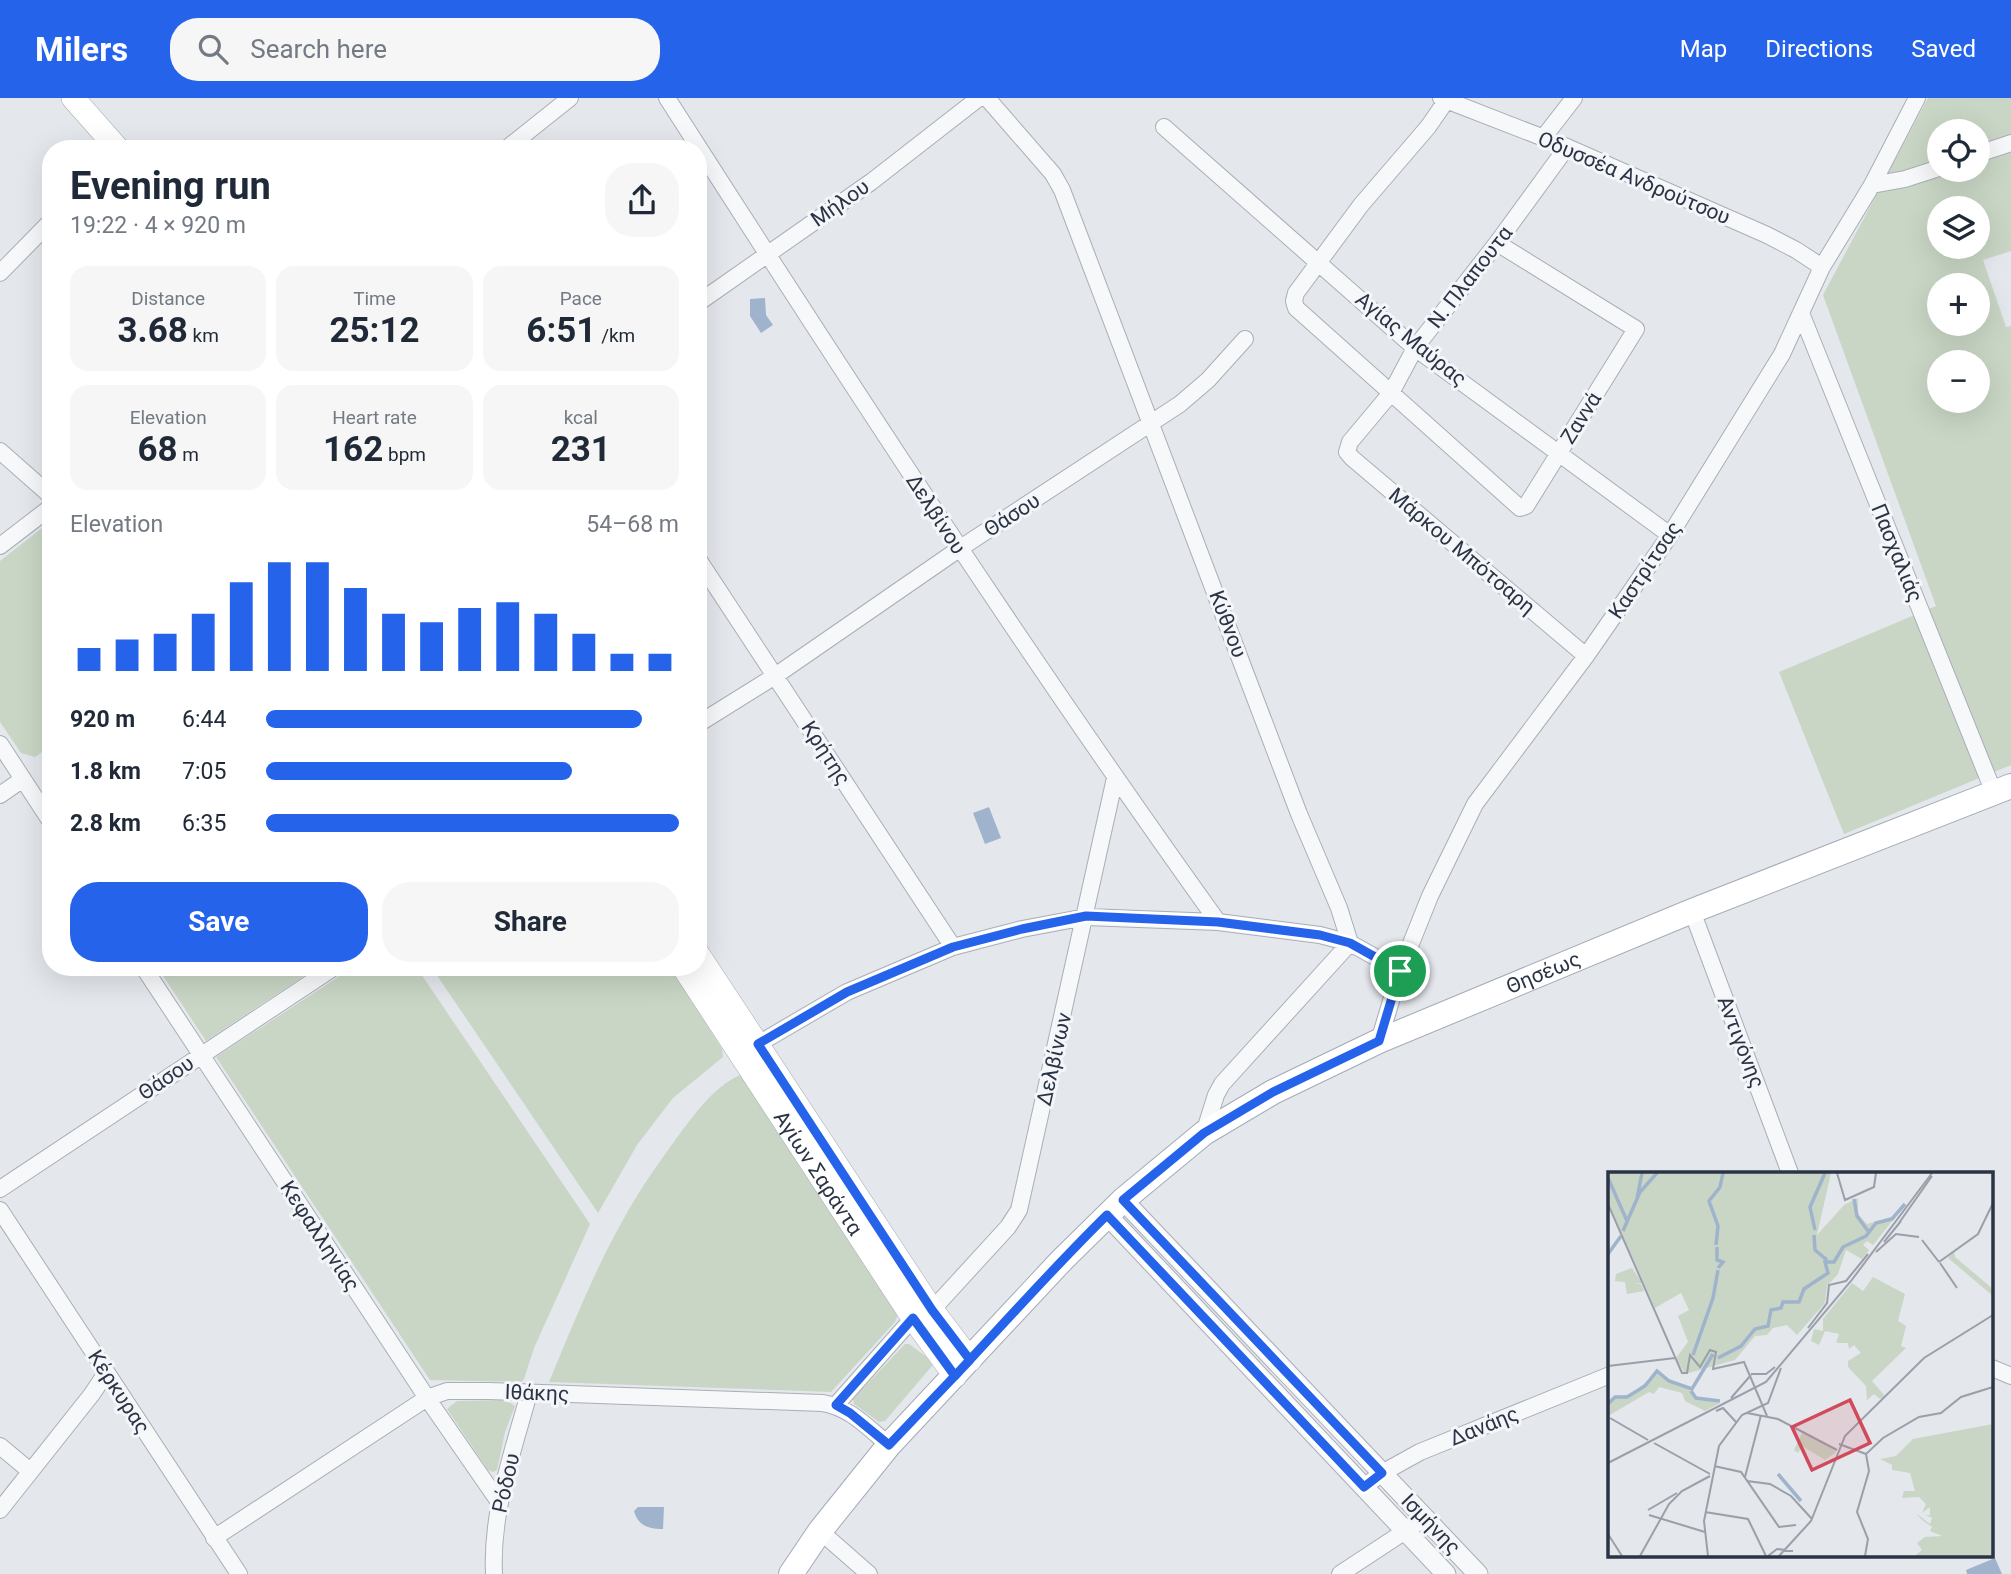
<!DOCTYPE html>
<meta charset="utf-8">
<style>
:root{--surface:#fff;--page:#f6f6f7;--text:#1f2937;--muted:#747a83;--accent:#2563eb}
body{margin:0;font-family:Roboto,sans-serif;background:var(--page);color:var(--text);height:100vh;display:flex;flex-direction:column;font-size:26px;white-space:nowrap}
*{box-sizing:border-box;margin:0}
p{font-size:23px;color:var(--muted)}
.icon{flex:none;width:38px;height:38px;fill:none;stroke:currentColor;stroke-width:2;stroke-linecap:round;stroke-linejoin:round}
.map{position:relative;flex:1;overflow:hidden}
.sheet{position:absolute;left:42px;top:42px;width:665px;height:836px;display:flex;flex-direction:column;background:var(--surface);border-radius:28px;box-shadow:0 7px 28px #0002}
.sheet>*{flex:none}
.fabs{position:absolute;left:1927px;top:21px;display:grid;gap:14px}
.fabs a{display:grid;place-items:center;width:63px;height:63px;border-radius:50%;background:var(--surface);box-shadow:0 7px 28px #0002;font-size:35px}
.pin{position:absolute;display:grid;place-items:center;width:60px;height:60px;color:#fff;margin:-30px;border:4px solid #fff;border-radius:50%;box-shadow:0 2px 7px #0007}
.round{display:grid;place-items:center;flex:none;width:74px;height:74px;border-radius:28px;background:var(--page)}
.summary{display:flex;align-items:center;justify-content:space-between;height:119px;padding:0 28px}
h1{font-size:38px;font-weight:700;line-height:52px}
.stats{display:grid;grid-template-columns:repeat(3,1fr);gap:10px;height:119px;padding:7px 28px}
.stats div{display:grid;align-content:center;border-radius:18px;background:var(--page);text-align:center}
.stats b{font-size:35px;font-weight:700}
.stats small{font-size:19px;font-weight:400}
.stats p{font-size:19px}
.chart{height:196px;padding:14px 28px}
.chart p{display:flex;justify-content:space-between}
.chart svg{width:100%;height:126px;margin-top:7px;stroke:var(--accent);stroke-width:6}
.button{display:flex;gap:14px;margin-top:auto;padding:14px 28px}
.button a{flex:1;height:80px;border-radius:28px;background:var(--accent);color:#fff;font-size:28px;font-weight:700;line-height:80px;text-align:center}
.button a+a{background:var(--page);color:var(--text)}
ul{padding:0 28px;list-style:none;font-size:23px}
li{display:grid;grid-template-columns:112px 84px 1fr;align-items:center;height:52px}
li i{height:18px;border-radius:9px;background:var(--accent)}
header{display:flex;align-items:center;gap:42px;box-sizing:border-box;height:98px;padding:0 35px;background:var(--accent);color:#fff}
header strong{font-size:33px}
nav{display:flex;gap:38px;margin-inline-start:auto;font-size:24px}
.search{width:490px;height:63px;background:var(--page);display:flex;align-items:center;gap:18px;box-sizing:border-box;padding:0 24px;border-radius:28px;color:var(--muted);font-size:26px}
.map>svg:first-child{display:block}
.green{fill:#c9d6c5;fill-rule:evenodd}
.water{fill:#9fb4cc}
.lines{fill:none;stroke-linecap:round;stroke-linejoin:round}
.minor-casing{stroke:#a9aeb7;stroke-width:18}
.tertiary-casing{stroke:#a9aeb7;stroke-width:21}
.secondary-casing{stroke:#a9aeb7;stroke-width:24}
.primary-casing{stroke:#a3abb8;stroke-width:26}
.minor{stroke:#f7f8fa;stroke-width:16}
.tertiary{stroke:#f7f8fa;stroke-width:19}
.secondary{stroke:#fff;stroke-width:23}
.primary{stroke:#fff;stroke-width:24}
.route-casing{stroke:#fff;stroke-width:14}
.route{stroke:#2563eb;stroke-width:9}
.labels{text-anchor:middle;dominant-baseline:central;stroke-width:6;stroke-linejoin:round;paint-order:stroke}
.street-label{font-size:21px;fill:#2b3445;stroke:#f4f6f9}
.inset-river{fill:none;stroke:#9fb4cc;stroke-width:3.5}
.inset-road{fill:none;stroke:#9a9fa9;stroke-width:2}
.view{fill:#d1495b;fill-opacity:0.15;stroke:#d1495b;stroke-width:3.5}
.inset-edge{fill:none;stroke:#2b3445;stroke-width:3.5}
</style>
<header>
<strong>Milers</strong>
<div class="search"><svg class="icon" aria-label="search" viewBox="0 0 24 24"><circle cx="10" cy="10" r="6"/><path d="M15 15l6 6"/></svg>Search here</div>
<nav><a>Map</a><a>Directions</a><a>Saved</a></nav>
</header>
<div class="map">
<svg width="2011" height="1476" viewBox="0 0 2011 1476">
<rect width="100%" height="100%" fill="#e4e7ec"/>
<path class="green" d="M1928,0H2011V153L1983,162L2006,229L2011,228V667L1844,736L1779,574L1936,508L1823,197ZM1939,33H1978V72H1939ZM1939,110H1978V149H1939ZM1939,187H1978V226H1939ZM1939,264H1978V303H1939Z
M51,423V648L35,659L21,655L0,624V463Z
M158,870H316L206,943Z
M352,870H417L590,1126L534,1250L524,1281L521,1284L430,1282L216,959Z
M432,870H671L722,951L723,959L673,1000L637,1047L598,1115Z
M740,977L751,989L898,1217L895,1224L831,1294L549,1284C572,1229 594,1173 623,1122C638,1094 657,1067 676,1041C694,1017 713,989 740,977Z
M905,1246H909L932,1263V1268L885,1323L879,1324L854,1306L853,1301Z
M505,1302L515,1308L505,1334L497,1372L493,1374L488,1372L447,1311L457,1303Z"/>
<path class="water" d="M765,200L766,217L773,227L761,235L750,218V201Z
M989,709L1001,740L985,746L973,715Z
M638,1409H664L663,1431C649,1431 638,1428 634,1413Z
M1995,1460L2002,1476H1967L1966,1472Z"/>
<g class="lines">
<defs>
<path id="minor" d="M667,0C845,278 1025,555 1218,824
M987,0L1053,76L1062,92L1299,716L1339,810L1350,845L1222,986L1216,997L1204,1035
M1441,0L1567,49L1767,137L1796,152L1822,169
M1446,3L1428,29L1361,107L1296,195L1294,203L1296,210L1520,410L1526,408L1636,231L1497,145
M1164,29L1415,250L1670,437
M1543,40L1574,0
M1567,49L1497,145L1415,250L1391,295L1350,344L1347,354L1352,360L1586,558
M506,51L570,0
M1978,56L2011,45
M1872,87L1905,81L1939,70
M0,175L51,123
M698,205L871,84L979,0
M1801,215L1994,695
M0,353L51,398
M0,448L51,409
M698,461L953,849
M698,626L775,578L959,451L1180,306L1208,282L1245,241
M0,646L51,724
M0,697L23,681
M1692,813L1790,1075
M144,870L427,1300L499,1404
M1379,943L1400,873L1430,798L1475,706L1586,558L1670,437L1782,256L1822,169L1872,87L1917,0
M758,946L847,894L953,849L1022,831L1086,819L1218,824L1320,837L1350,845L1400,873
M0,1091L333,870
M0,1112L239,1476
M932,1212L1008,1129L1019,1112L1115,680
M1992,1270L2011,1278
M836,1307L913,1220
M0,1348L30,1373
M1364,1389L1382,1375L1420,1354L1610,1277
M0,1412L92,1296L106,1275
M820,1433L869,1476
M214,1440L427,1300L447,1293H489L822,1305C850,1309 868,1330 889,1347
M494,1476C491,1413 513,1354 529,1295
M1340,1476L1425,1420"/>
<path id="tertiary" d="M1123,1102L1478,1476
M1107,1117L1446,1476"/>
<g id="secondary">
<path d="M73,0L118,51"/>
<path d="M698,856L932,1212L970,1262"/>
<path id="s1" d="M684,870L913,1220L955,1278"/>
</g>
<g id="primary">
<path id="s2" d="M791,1476L820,1433L889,1347L1062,1162L1123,1102L1204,1035L1273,994L1379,943L1692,813L2011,688"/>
</g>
</defs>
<use href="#minor" class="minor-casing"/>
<use href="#tertiary" class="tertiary-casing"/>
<use href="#secondary" class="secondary-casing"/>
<use href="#primary" class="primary-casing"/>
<use href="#minor" class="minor"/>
<use href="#tertiary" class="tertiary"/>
<use href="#secondary" class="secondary"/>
<use href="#primary" class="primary"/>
</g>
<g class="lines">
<defs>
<path id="route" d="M1400,873L1350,845L1320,837L1218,824L1086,818L1022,831L953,849L847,894L758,946L932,1212L970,1262L889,1347L850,1315L836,1307L913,1220L955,1278C1005,1224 1054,1169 1107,1117L1364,1389L1382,1375L1123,1102L1204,1035L1273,994L1379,943L1400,873"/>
</defs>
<use href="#route" class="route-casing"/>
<use href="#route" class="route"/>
</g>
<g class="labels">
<g class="street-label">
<text transform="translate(1634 80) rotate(23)">Οδυσσέα Ανδρούτσου</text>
<text transform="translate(840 105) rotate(-35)">Μήλου</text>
<text transform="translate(1470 179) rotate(-52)">Ν. Πλαπουτα</text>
<text transform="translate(1411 241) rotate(39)">Αγίας Μαύρας</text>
<text transform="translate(1581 320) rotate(-58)">Ζαννά</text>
<text transform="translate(936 416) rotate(57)">Δελβίνου</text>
<text transform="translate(1012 417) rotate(-33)">Θάσου</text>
<text transform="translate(1462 453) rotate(40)">Μάρκου Μπότσαρη</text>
<text transform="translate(1897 455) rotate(68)">Πασχαλιάς</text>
<text transform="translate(1645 472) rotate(-56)">Καστρίτσας</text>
<text transform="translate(1228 526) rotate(69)">Κύθνου</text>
<text transform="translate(826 655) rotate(57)">Κρήτης</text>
<text stroke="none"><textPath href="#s2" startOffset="982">Θησέως</textPath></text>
<text transform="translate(1741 944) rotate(69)">Αντιγόνης</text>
<text transform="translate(1054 961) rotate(-77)">Δελβίνων</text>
<text transform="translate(166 980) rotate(-34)">Θάσου</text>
<text stroke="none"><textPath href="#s1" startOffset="245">Αγίων Σαράντα</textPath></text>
<text transform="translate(320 1138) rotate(57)">Κεφαλληνίας</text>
<text transform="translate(119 1294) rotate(57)">Κέρκυρας</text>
<text transform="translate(537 1295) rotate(2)">Ιθάκης</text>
<text transform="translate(1484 1328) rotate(-22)">Δανάης</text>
<text transform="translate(506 1385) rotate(-77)">Ρόδου</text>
<text transform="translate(1431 1426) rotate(46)">Ισμήνης</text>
</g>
</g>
<g transform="translate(1608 1074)">
<rect width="385" height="385" fill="#e4e7ec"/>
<path d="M0,1H223L209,63L236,33L250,26V42L259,52L289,43L265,73L259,69L255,73L261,78L254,87L238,78L230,102L219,114L217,131L189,163L179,153L165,156L159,163L147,164L127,188L77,202L68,186L80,170L70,144L81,138L73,121L47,136L0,30ZM346,79L347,85L385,117V124L340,86ZM24,96L34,111H27L33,112L36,119L19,122L17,110L7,109L8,102ZM265,105L297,122L290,149L298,154L293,174L298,176L264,209L277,224L272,227L266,222L259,228L258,214L240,195V189L253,181L246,173L241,177L240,171H228L231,162L217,159L211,173L203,169L206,157L215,159V147L244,111L255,119ZM50,199L61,209L82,217L86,225L112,231L97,239L77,229L74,221L51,215L46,222L41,220L0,244V232L7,225L24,222ZM385,252V384H307L314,378L309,371L317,365L334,364L322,359L324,355L313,347L308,341L322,352L324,346L318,343H322V335L314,341L318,332L311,325L294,326L296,319H307L302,301L284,298V293L272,287L288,284L305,267ZM195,259L228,279L227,281L217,288L194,274L190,281L186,278Z" fill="#c9d6c5"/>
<path class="inset-river" d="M0,6L19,49M29,26L34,1M246,27L249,44L260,59M207,58L202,35L217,1M15,59L32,20L49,1M206,63L207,78L219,88M108,73L110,54L101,29L112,15L115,1M109,75V88L115,90L110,96M0,82L13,64M85,183L105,126L110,98M110,186L133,174L147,157L160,154L163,138L173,136L175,130H191L196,117L220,101L217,90H226L235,75L258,64L268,51L284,47L297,32M83,219L88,226L112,229M0,232L7,225H19L37,214L49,199L61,209L84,217L105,182M170,302L193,329"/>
<path class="inset-road" d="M229,1L237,28L266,15L268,1M0,32L74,201H79L82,183L92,195L102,178L108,180L105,197L136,190L159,244M291,51L324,4M314,68L331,90M276,70L293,49M268,80L288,62L311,65M331,90L370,62L385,31M332,91L349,116M200,156L219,131L221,113L238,109L260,82M0,194L67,186M143,202H158L167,195M123,226L143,203M108,239L115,236L128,250M139,241L170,247L229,278M2,246L40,268M46,271L102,302M231,272L258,282M0,291L158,210L243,109L324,1M106,294L133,300L171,355L188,353M137,305L153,243M139,309L162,312L183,324L204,347M40,338L69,321M97,340L140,347L158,384M41,343L97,360M0,362L14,384M32,384L61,332L74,319L102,304M100,384L96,349L111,274L134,243L160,231L173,196M160,384L169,377L185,379M171,384L203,349L237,264L316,186L385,143M257,384L260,367L249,340L261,299L258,282L275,266L311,245L333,241L353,225L385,215"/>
<path class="view" d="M242,228L262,271L204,298L184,255Z"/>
<rect width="385" height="385" class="inset-edge"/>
</g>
</svg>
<div class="fabs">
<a><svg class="icon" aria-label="locate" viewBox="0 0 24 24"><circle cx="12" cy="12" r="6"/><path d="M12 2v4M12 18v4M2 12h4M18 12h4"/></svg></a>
<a><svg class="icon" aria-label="layers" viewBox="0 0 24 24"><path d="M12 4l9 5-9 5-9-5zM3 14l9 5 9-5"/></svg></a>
<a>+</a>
<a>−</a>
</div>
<div class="pin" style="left:1400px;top:873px;background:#1e9e55"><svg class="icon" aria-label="arrive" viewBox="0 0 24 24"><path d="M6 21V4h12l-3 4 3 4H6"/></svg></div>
<section class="sheet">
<div class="summary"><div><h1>Evening run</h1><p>19:22 · 4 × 920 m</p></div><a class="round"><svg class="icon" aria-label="share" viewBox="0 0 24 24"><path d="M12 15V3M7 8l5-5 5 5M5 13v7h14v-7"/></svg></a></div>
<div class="stats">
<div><p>Distance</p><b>3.68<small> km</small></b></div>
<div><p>Time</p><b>25:12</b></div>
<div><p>Pace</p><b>6:51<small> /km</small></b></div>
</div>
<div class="stats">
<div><p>Elevation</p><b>68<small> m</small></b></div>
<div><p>Heart rate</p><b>162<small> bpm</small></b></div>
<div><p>kcal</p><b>231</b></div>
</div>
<div class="chart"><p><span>Elevation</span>54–68 m</p>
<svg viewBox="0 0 160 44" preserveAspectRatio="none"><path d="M5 44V36M15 44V33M25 44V31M35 44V24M45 44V13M55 44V6M65 44V6M75 44V15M85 44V24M95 44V27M105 44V22M115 44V20M125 44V24M135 44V31M145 44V38M155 44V38"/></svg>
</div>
<ul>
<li><b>920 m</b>6:44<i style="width:91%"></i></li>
<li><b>1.8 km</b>7:05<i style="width:74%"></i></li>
<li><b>2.8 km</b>6:35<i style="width:100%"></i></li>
</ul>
<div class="button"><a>Save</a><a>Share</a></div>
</section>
</div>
